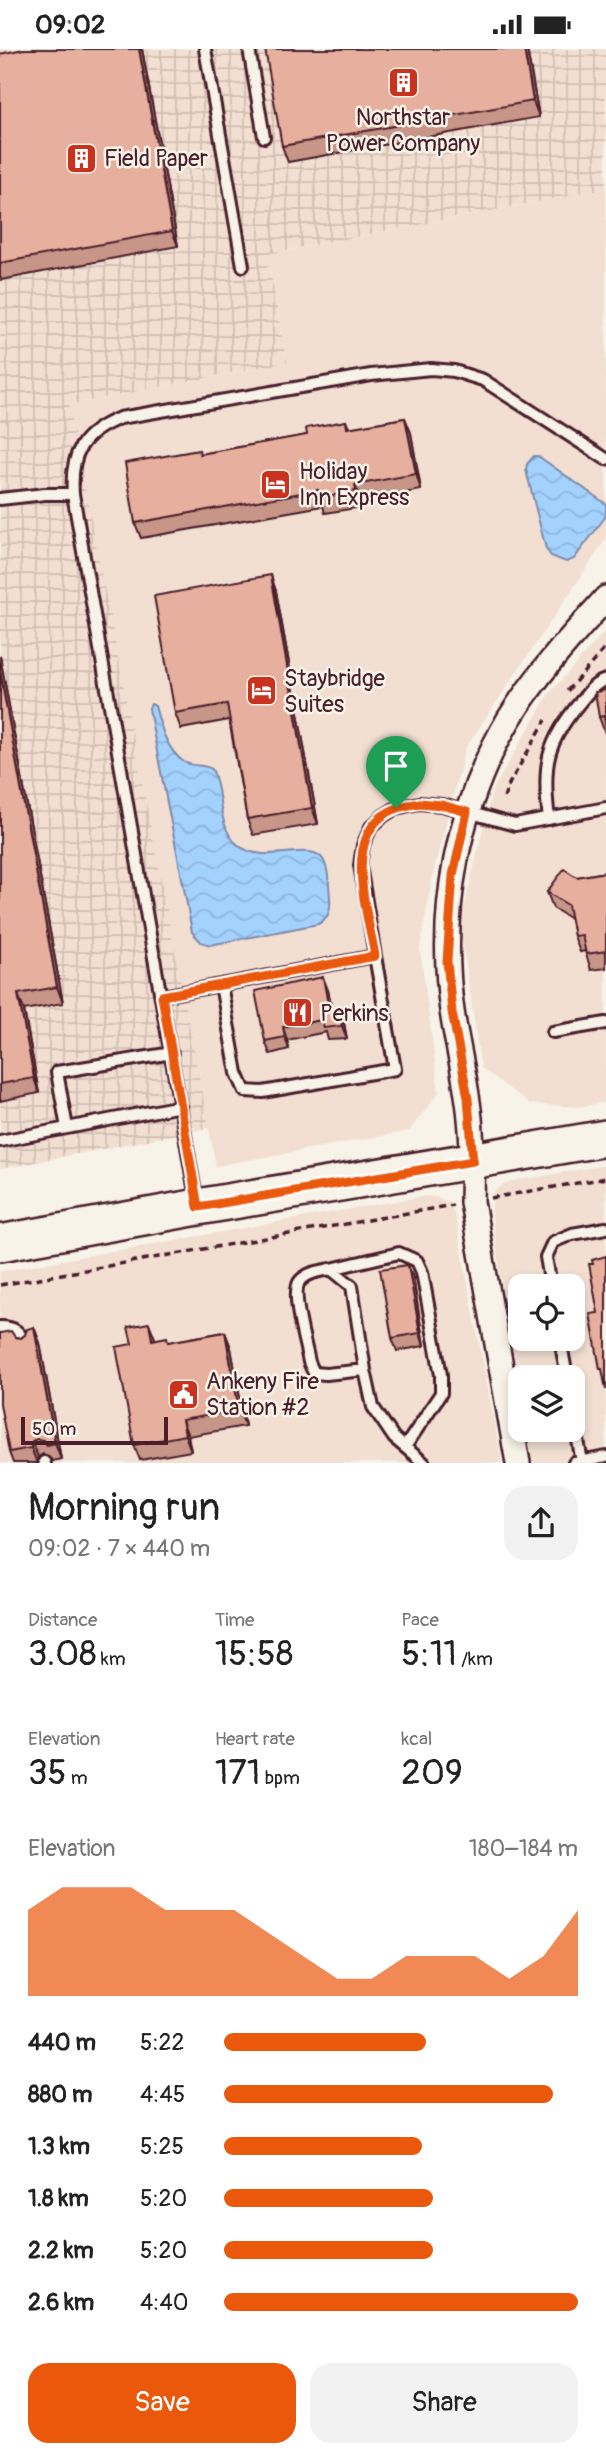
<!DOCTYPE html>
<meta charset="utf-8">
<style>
:root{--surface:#fff;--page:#f2f2f2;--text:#222;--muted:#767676;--accent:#ea580c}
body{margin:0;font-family:Pangolin,sans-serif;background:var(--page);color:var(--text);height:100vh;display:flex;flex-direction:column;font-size:26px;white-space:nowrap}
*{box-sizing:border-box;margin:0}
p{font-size:23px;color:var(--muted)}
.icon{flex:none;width:38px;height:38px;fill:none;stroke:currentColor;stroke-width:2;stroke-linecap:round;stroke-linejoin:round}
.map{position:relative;height:1414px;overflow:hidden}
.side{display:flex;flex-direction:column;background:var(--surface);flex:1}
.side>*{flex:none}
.fabs{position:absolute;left:508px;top:1225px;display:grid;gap:14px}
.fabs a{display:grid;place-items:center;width:77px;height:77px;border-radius:14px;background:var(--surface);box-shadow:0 4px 10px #0003;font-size:35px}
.scale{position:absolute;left:21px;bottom:18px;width:147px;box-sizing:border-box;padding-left:7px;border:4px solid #4a1f2b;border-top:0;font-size:19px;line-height:24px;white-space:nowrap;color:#4a1f2b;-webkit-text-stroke:5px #f7f3e8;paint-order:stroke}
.pin{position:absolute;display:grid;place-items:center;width:60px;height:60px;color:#fff;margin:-72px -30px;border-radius:50% 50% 50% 0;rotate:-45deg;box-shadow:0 0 7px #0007}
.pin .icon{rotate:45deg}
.round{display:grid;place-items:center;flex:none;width:74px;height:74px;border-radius:21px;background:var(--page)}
.summary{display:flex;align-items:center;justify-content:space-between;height:119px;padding:0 28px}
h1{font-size:38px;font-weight:600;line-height:52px}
.figures{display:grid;grid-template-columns:repeat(3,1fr);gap:10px;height:119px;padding:7px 28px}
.figures div{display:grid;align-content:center}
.figures b{font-size:35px;font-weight:600}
.figures small{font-size:19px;font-weight:400}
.figures p{font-size:19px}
.chart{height:196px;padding:14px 28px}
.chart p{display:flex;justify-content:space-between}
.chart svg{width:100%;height:126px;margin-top:7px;fill:var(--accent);opacity:.7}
.cta{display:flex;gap:14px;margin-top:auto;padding:14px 28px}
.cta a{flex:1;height:80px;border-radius:21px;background:var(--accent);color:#fff;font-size:28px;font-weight:600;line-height:80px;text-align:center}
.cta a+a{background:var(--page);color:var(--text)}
ul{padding:0 28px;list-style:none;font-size:23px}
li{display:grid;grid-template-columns:112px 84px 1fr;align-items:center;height:52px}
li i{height:18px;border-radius:9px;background:var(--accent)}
.status{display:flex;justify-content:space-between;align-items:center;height:49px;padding:0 35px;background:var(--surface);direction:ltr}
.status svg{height:19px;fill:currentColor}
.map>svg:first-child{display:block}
.built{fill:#f2dfd2;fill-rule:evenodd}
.industrial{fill:url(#industrial-grid)}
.water{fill:url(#water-waves);stroke:#7f8aaa;stroke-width:2}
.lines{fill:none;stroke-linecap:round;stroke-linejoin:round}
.lane-casing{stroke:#4a1f2b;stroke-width:16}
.street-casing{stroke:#4a1f2b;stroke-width:28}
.primary-casing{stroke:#4a1f2b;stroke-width:40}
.path{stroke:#4a1f2b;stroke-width:3.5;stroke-dasharray:7 5;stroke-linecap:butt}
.lane{stroke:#f7f3e8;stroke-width:10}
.street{stroke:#f7f3e8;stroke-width:23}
.primary{stroke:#f7f3e8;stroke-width:35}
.wall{fill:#c79688;stroke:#4a1f2b;stroke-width:2}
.shaded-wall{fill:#a27a6f;stroke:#4a1f2b;stroke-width:2}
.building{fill:#e7af9e;stroke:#4a1f2b;stroke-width:2}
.route-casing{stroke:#fff;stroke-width:14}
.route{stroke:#ea580c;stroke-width:9}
.labels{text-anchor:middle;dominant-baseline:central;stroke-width:5;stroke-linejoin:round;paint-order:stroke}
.poi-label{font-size:23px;fill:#4a1f2b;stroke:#f7f3e8;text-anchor:start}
</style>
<div class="status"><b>09:02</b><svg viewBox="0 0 49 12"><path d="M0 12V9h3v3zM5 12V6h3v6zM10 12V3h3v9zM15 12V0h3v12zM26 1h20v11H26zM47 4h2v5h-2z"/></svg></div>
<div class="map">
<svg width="606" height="1414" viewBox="0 0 606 1414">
<defs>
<pattern id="industrial-grid" width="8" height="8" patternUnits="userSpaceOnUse" patternTransform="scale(1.75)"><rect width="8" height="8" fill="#f2dfd2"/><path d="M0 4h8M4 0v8" fill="none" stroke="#d1bfb4"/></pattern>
<pattern id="water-waves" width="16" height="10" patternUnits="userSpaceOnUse" patternTransform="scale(1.75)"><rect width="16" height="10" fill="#a3d2ff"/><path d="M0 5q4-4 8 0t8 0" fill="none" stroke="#8eb4db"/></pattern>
</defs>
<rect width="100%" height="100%" fill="#f7f3e8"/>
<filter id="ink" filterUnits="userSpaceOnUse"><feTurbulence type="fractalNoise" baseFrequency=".0143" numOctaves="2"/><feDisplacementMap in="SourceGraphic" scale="14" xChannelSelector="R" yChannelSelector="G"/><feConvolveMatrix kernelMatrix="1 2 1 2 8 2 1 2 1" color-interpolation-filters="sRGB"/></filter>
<g filter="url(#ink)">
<path class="built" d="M606,140V490L465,700L432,829L420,900L439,1043L409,1082L216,1117L68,356L287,313L267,205Z
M606,581V1053L578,1058L530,1055L481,1019L460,876L492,742L549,645Z
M606,1116V1414H530L525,1381H572V1328H520V1349L491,1164L494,1143L503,1136L518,1131ZM520,1237H572V1290H520Z
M425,1147L437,1148L449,1153L455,1166L502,1414H0V1222Z"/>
<path class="industrial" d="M0,0H606V140L267,205L287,313L69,356L209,1079L0,1120Z"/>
<path class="water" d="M534,407H538L606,455V467L574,510L566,513L551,507L546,500L526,421L527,415Z
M151,655L155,657C160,676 167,702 184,713C193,718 203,715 212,720C223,743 217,778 237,795C261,817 304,794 320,807C329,814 329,838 330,849C331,861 329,869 318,875L210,896L201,893L192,883C179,808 162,734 149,659Z"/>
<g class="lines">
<defs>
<path id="lane" d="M205,0L243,217
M249,0L264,88
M0,450L45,445H73
M549,770C542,717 546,693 581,652C589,643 594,634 606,631
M221,936L237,1024L245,1042L263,1043L395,1020L375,907
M162,947L375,907L360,816L363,796L368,785L371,778L383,767L396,759L419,754L442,756L515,776L606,759
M553,983L606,974
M172,1004L57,1023L67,1079L181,1057
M0,1092L67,1079
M197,1155L73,445C70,404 82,384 120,369L371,326L431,320L454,322L483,331L606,410
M331,1220L399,1204L417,1212L422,1223L441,1326V1344L405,1398
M551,1237L546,1208L553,1193L572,1185L606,1179
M0,1278C14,1278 21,1282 25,1297
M560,1290L567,1328
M365,1321L326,1325L314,1324L309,1313C306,1297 290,1243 300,1232C308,1223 321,1222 331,1220L352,1237L365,1321L373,1358L394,1389L424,1414
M572,1359L582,1413
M44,1413L45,1414
M574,1414L606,1408"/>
<path id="street" d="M518,1414L472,1153C473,1117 473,1082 467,1046C463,1018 456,990 452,962C438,862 457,757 509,670C536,626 572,587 606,549"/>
<path id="primary" d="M0,1194L198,1158L606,1089"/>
</defs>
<use href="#lane" class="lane-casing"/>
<use href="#street" class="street-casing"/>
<use href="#primary" class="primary-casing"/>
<path class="path" d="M567,642L606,598
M504,749L509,735L546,671
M491,1149L606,1129
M0,1236L453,1156"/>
<use href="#lane" class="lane"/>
<use href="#street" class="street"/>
<use href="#primary" class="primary"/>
</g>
<path class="wall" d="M24,0H142L178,197L1,231L0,227V5Z
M527,0L539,68L288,113L282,97Z
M405,369L411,384L421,441L361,452L362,458L325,464L323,457L141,489L135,474L201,405L307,386L346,372L349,379Z
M276,542L318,775L253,786L247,770L229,671L181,680L175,664Z
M0,607L63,954L24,961L39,1044L0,1052Z
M606,641V683L605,684L599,668Z
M606,823V919L591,921L585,902L580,903L574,887L571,870L553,859L547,843L577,828Z
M328,941L332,961L344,974L347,990L328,991L326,983L287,991L289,1000L270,1005L265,992Z
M413,1228L424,1297L397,1302L392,1289Z
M34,1278L40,1294L61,1410L52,1412L49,1407L43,1405L38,1408L37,1414H13L9,1403L15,1288L21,1289Z
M225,1283L231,1299L245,1377L188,1387L191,1402L140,1411L134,1396L132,1295L155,1290L169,1293Z"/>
<path class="shaded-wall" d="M139,0H142L178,197L172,182Z
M524,0H527L539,68L533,52Z
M405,369L411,384L421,441L416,425Z
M355,436L361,452L362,458L356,442Z
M271,526L276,542L318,775L312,759Z
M0,607L63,954L57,938L0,623Z
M323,928L328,941L334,973L329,961Z
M18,945L24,961L39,1044L34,1029Z
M339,962L344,974L347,990L342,977Z
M283,978L287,991L289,1000L285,988Z
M408,1216L413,1228L424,1297L420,1284Z
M149,1274L155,1289L158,1306L152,1291Z
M34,1278L40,1294L61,1410L55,1394Z
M225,1283L231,1299L245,1377L239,1361Z
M182,1371L188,1387L191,1402L185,1386Z
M32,1392L38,1408L37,1414L31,1399Z"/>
<path class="building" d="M24,0H139L172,182L0,214V5Z
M265,0H524L533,52L282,97Z
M405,369L416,425L355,436L356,442L320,449L318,441L135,474L125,414L199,401L200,405L307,386L306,379L346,372L347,379Z
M271,526L312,759L247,770L227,655L175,664L154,547Z
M0,623L57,938L18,945L34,1029L0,1035Z
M606,641V678L604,667L599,668L595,643Z
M564,820L577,828L606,823V902L586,905L582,886L574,887L568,856L547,843Z
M323,928L329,961L339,962L342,977L324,979L322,971L283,978L285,988L265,992L255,942Z
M606,1207V1341L602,1320H600L590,1265L598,1264L589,1215H593L592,1211Z
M408,1216L420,1284L392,1289L380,1220Z
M149,1274L152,1291L167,1288L168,1293L225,1283L239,1361L182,1371L185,1386L134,1396L116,1298L132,1295L128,1278Z
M34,1278L55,1394L47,1396L43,1391L37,1390L32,1392L31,1399L9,1403L0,1355V1284L11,1282L15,1288L21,1289L25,1286L27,1280Z"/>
</g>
<g class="lines" filter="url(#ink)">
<defs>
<path id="route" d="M419,754L442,756L467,763L453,826L447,912L452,963L468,1049L473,1112L198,1158L162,947L375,907C368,863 338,779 398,759C405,756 412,756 419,754Z"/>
</defs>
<use href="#route" class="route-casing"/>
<use href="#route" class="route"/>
</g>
<defs>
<symbol id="building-square" viewBox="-11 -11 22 22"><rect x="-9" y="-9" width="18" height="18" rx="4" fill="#c8321e" stroke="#f7f3e8"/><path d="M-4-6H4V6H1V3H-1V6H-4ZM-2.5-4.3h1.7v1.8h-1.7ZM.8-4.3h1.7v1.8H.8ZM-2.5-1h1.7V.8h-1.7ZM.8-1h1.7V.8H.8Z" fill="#fff"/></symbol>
<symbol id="hotel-square" viewBox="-11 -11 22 22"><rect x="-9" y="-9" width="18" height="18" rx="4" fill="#c8321e" stroke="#f7f3e8"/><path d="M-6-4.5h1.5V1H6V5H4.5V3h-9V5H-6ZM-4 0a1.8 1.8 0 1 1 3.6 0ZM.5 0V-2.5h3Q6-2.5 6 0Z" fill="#fff"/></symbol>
<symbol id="restaurant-square" viewBox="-11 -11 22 22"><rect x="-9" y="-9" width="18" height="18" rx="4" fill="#c8321e" stroke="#f7f3e8"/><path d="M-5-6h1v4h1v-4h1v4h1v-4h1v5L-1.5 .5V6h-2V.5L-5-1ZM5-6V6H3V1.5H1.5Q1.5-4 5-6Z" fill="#fff"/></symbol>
<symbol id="civic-square" viewBox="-11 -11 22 22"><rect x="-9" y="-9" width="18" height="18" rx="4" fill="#c8321e" stroke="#f7f3e8"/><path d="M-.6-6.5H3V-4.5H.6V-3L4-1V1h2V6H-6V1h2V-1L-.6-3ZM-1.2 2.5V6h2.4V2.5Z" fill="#fff"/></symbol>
</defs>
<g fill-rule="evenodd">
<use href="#building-square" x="386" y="16" width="35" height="35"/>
<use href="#building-square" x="64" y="92" width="35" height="35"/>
<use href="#hotel-square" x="258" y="418" width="35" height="35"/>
<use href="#hotel-square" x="244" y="624" width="35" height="35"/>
<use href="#restaurant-square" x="280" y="946" width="35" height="35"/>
<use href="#civic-square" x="166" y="1328" width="35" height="35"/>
</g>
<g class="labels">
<g class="poi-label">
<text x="403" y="68" text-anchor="middle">Northstar<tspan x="403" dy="26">Power Company</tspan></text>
<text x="104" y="109">Field Paper</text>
<text x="299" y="422">Holiday<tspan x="299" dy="26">Inn Express</tspan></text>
<text x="284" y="629">Staybridge<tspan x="284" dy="26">Suites</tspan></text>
<text x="320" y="964">Perkins</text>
<text x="206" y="1332">Ankeny Fire<tspan x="206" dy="26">Station #2</tspan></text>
</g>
</g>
</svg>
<div class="fabs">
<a><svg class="icon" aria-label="locate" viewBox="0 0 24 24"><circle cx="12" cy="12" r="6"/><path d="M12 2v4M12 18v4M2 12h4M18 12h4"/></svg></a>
<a><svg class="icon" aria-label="layers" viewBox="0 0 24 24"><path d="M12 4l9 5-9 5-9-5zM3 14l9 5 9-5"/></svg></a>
</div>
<div class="scale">50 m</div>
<div class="pin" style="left:396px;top:759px;background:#1e9e55"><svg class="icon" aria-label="arrive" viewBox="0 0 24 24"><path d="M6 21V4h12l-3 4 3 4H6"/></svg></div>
</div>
<section class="side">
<div class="summary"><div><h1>Morning run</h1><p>09:02 · 7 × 440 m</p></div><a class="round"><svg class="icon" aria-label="share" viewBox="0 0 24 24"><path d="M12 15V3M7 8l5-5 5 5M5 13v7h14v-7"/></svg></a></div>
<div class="figures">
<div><p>Distance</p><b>3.08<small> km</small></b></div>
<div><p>Time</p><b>15:58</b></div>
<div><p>Pace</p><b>5:11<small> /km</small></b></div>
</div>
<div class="figures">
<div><p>Elevation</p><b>35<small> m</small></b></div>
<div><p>Heart rate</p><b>171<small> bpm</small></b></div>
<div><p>kcal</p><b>209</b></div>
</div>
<div class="chart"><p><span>Elevation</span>180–184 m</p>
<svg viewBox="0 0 160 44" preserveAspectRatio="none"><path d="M0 44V14L10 6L20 6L30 6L40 14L50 14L60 14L70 22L80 30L90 38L100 38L110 30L120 30L130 30L140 38L150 30L160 14V44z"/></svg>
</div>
<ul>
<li><b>440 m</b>5:22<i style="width:57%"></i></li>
<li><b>880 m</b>4:45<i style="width:93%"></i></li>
<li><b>1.3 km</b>5:25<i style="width:56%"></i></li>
<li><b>1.8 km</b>5:20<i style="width:59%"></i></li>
<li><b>2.2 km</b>5:20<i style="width:59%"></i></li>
<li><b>2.6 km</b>4:40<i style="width:100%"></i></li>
</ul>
<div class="cta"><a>Save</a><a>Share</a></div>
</section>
